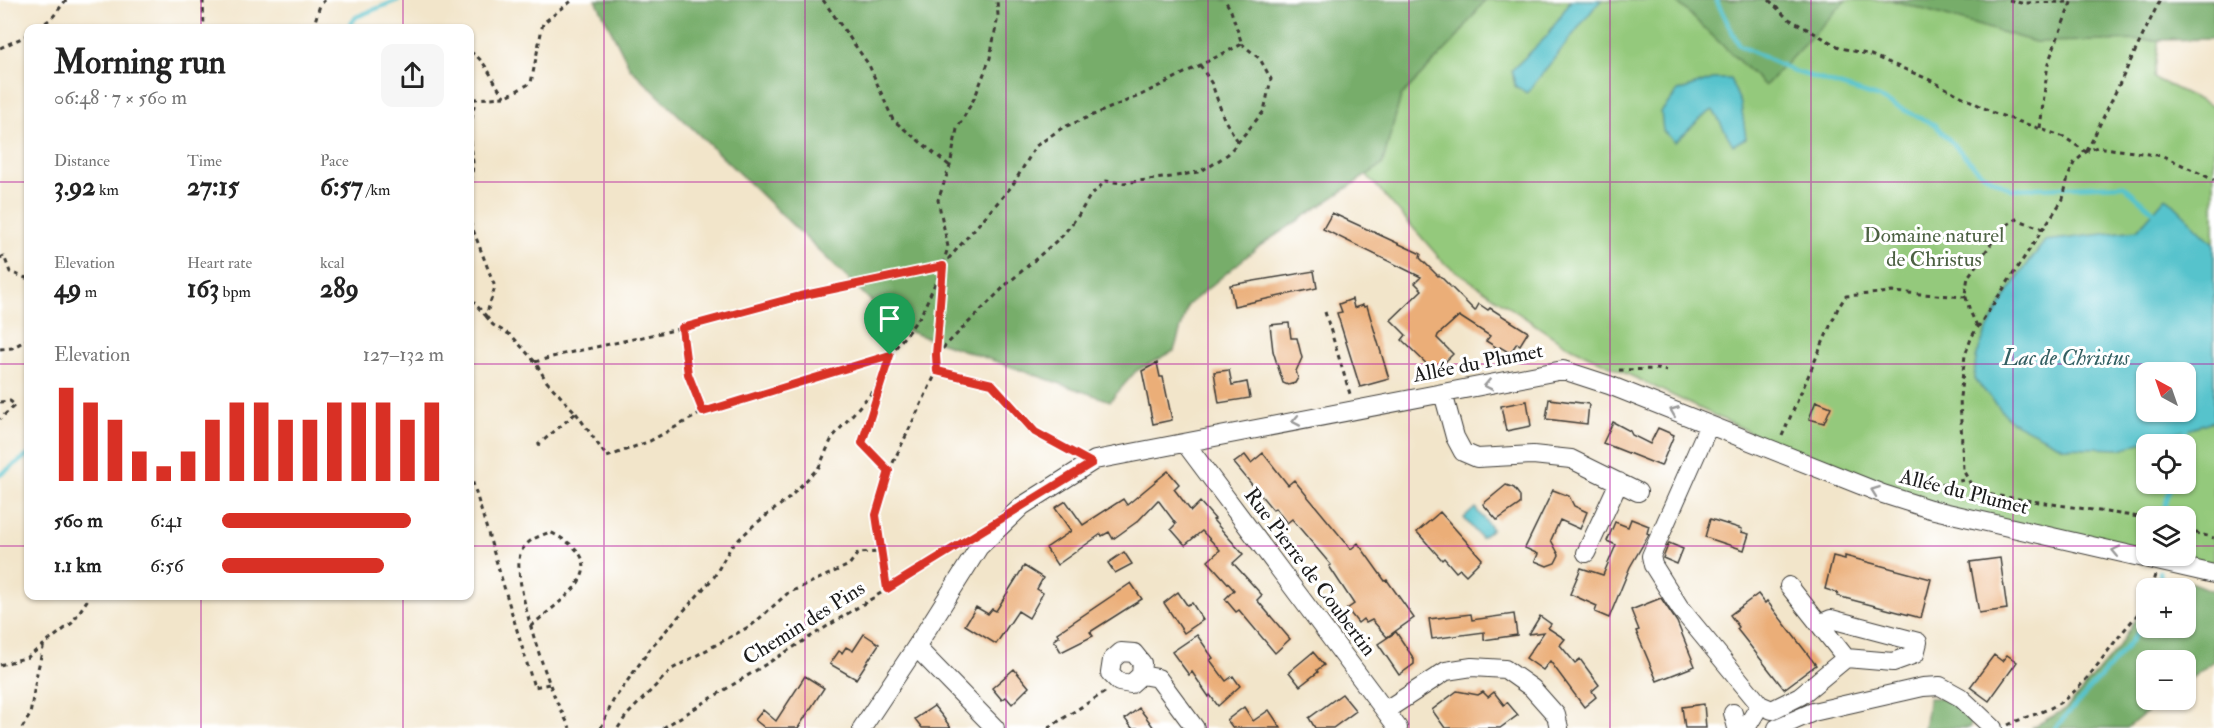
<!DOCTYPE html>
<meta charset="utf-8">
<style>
:root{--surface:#fff;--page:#f6f6f6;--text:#222;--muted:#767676;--accent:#d93025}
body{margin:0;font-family:"IM FELL Double Pica",serif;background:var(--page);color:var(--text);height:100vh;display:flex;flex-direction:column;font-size:22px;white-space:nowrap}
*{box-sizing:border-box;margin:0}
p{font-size:20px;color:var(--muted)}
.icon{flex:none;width:33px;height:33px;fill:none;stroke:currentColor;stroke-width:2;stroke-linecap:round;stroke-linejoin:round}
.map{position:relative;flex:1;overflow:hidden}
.details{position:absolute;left:24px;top:24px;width:450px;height:576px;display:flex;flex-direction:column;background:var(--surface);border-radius:12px;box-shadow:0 2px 4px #0004}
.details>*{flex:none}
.needle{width:39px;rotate:320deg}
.fabs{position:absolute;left:2136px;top:362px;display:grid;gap:12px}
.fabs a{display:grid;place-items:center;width:60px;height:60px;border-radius:12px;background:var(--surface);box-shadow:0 2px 4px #0004;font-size:30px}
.pin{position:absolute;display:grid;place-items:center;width:51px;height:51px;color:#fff;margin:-62px -26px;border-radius:50% 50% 50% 0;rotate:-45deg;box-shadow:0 0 6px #0007}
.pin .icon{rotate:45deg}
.round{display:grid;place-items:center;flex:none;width:63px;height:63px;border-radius:12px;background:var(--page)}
.summary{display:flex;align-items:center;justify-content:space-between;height:102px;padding:0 30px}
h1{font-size:33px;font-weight:800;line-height:45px}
.metrics{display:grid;grid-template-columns:repeat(3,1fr);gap:9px;height:102px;padding:6px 30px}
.metrics div{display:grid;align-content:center}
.metrics b{font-size:26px;font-weight:800}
.metrics small{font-size:16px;font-weight:400}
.metrics p{font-size:16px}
.chart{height:168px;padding:12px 30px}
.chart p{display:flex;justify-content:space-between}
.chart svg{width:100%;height:108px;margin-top:6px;stroke:var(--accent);stroke-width:6}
ul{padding:0 30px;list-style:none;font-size:20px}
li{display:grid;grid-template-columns:96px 72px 1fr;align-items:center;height:45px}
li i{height:15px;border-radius:8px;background:var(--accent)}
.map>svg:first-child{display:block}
.green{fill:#94c97b;stroke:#58724c;stroke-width:1.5;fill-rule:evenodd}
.forest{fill:#77ad6b;stroke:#4a6444;stroke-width:1.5}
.water{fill:#56c3cc;stroke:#397074;stroke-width:1.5;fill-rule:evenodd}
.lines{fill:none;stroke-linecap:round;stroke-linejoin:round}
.stream{stroke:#56c3cc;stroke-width:4.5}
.building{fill:#ebae78}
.minor-casing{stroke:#3c3a36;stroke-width:20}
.path{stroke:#3c3a36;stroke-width:3;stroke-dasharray:4.5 4.5;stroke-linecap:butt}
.minor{stroke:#fff;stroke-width:18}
.oneway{stroke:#999}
.route-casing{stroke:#fff;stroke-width:12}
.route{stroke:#d93025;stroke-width:8}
.grid{fill:none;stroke:#b5179e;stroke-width:1.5;stroke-opacity:0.55}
.labels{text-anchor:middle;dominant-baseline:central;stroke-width:6;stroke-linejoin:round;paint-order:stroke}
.park-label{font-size:21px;fill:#4c6142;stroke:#fff}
.street-label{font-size:21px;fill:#1c1c1c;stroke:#fff}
.water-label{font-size:22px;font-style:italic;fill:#335f62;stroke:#fff}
</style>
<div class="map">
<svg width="2214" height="728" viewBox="0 0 2214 728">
<rect width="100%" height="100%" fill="#fff"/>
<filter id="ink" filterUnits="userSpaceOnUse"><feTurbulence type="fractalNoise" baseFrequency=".0167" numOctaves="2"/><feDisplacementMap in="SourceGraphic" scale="12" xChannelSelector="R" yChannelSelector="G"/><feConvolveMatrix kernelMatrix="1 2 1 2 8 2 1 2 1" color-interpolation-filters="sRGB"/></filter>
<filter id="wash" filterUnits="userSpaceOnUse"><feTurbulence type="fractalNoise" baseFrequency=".008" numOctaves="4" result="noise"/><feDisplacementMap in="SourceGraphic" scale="24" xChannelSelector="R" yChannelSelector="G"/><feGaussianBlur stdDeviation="1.35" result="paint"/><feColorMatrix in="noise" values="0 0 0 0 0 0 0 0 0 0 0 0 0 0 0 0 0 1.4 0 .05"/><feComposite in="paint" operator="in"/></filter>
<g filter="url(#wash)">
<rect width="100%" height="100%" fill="#f2e5ca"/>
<path class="green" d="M1449,0H2109L2161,21L2154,78L2214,107V574L1878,493L1564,344L1444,263L1336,140ZM2146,372H2186V411H2146ZM2146,444H2186V483H2146ZM2146,516H2186V555H2146Z"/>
<path class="forest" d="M596,0H1485L1455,40L1401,96L1382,165L1258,247L1188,305L1174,351L1136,371L1110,401L899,328L630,68Z
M1675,0H1846L1765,86Z
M1891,0H2214V39L2035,42Z
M2184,580L2214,591V661L2186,682V660H2146V699H2162L2127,728H2031L2066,709L2117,649L2146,602V627H2186V588H2155Z
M1952,697L1972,721L1969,728H1924L1929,698Z"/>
<path class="water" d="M1571,0H1602L1594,8L1527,93L1515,86L1512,70L1547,36Z
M1713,79H1730L1741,104L1746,138L1733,145L1713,110C1698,118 1688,132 1675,142L1663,131L1661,112L1678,91Z
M2166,197L2214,244V421L2120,449L2063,447L2011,421L1974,379C1975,371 1975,362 1977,355C1989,317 2020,273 2045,241L2137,230ZM2146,372H2186V411H2146Z
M1475,508L1492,529L1481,538L1464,518Z"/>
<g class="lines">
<path class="stream" d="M1716,0L1739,45L1793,71L1877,97L1935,125L1981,173L2011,189L2123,185L2158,215
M348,28L356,17L398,0
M2181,444L2186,428L2189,425
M0,475L28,455
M2163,516L2171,483
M2160,572L2162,588
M2055,728L2114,662L2146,622"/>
</g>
<g id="blocks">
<path class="building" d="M1332,213L1421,254L1420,258L1438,276L1439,275L1475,311L1479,304L1488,310L1490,308L1528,332L1520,345L1517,343L1510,353L1500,347L1499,349L1486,341L1490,336L1459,316L1438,335L1437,338L1453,354L1435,372L1402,340L1406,335L1391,320L1422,290L1415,283L1421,277L1323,229Z
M1314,271L1317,288L1234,306L1230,285Z
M1352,299L1354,308L1363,305L1364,307L1367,306L1389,379L1360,387L1337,313L1342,312L1339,304Z
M1289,323L1291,338H1297L1302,358L1296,371L1298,378L1295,383L1288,385L1283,383L1273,351L1270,325Z
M1157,363L1160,377H1163L1172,420L1153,424L1142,371Z
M1229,370L1232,385L1247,382L1250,398L1219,403L1214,372Z
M1549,399L1589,404L1587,424L1546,419Z
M1527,401L1531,426L1506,431L1501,406Z
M1816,401L1831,407L1824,423L1809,419Z
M1613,422L1630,431L1632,435L1650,444L1658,428L1674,435L1661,466L1603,443Z
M1263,453L1288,485L1294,480L1351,549L1358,543L1385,581L1387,580L1414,618L1387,637L1372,620L1366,623L1363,619L1358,623L1347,609L1354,604L1329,566L1331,565L1292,519L1287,523L1275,508L1273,510L1234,463L1245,455L1251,463Z
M1168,471L1179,484L1174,489L1191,511L1200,502L1215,519L1213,520L1243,554L1233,563L1262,595L1257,600L1290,639L1275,653L1239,610L1236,612L1225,599L1234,590L1208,561L1220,550L1202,531L1185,545L1171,529L1176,524L1158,500L1138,521L1113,539L1109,532L1102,536L1101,534L1057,565L1046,548L1071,531L1055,508L1066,501L1083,525L1123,499L1127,505Z
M1506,485L1514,488L1520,496V504L1497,520L1483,504Z
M1553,490L1569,496L1574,506L1587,512L1580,529L1560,520L1551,540L1559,555L1555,563L1547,566L1535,561L1538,554L1525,548Z
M1440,512L1482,559L1466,575L1460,569L1456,572L1444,558L1442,560L1417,532Z
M1631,519L1649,526L1647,533L1649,534L1630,567L1609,618L1595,612L1597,606L1570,594L1581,568L1603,575L1616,545L1607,541L1615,522L1628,527Z
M1710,519L1742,529L1741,532L1749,534L1744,550L1705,537Z
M1669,543L1683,549L1677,564L1663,558Z
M1124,552L1132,564L1115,573L1108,563Z
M1833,556L1845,559V556L1931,579L1921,618L1837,596L1838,593L1825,589Z
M2000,558L2007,609L1979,613L1970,562Z
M1024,566L1043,578L1037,589L1043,593L1029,618L1018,611L996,644L965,625L976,607L988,614L992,609L996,611Z
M1131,583L1142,599L1090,632L1093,636L1061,652L1054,640L1059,636L1057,633Z
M1178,592L1187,605L1192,603L1203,620L1184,633L1164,603Z
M1758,594L1765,603L1767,601L1816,665L1784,689L1737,629L1739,627L1730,615Z
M1661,598L1677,622L1695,666L1657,681L1636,631L1639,630L1631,610Z
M1471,614L1472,620L1514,614L1517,635L1484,640V632L1432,639L1429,619Z
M1540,616L1551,624L1548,628L1565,639L1560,645L1575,663L1580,659L1599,685L1592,691L1596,697L1584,707L1550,661L1543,670L1526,658L1544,632L1529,634Z
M1396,632L1414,659V664L1399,675L1378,644Z
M864,634L879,644L856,679L830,664L839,651L842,653L846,647L853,651Z
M1197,635L1213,658L1210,660L1226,681L1233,676L1240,686L1218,706L1210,695L1209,697L1192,672L1189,675L1172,652Z
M1313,652L1324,665L1317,670L1318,672L1300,686L1289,672Z
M1994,655L2002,661L2007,655L2017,662L1989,701L1970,687Z
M1014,669L1029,687L1012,704L1006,697L1002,700L992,688Z
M805,676L824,688L798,728H765L755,720L763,710L776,721Z
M1457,691L1478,695L1483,692L1488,697L1494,692L1504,705L1507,702L1518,715L1500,728H1445L1432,710Z
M1342,694L1356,711L1333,728H1315L1309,718Z
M1704,704L1706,728H1685L1682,707Z
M934,706L943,717L951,728H922L915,719Z
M1244,707L1253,721L1269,710L1281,728H1233L1227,720Z
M1139,708L1146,717L1154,728H1132L1125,719Z"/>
</g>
</g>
<g filter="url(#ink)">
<use href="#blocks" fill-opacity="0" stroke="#3c3a36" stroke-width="1.5"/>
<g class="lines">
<defs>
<path id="minor" d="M1443,393L1455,437L1463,452L1477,458L1533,455L1571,459L1638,492
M1709,425L1651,556L1653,565L1680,608L1760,705L1772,710L1800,696L1846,658L1893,662L1915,654L1918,642L1831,619L1819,624
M1185,443L1398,728
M1586,553L1619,482
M1789,586L1846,658
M916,647L995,728
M1141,675L1142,663L1134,653L1121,652L1112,660L1110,673L1119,682L1131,684L1141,675L1158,678L1195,728
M1386,710L1446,671L1472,667L1505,669L1532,688L1556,715L1559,728
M1733,713L1737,728
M862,728L916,647L979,547L1022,506L1095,460L1563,370L1609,385L1883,494L1930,509L2214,574
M1746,728L1760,705
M1777,728L1813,712L1923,687L1940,686L1960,697L1993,728"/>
</defs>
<use href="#minor" class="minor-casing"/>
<path class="path" d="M203,0L204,28
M823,0L869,65L893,120L950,166
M1769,0L1787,18L1841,48L1871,55L1928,79L1994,113L2064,137L2086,152
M2009,0L2021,3L2071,2
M38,28L52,18L66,0
M313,28L320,5L325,0
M0,48L28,35
M470,52C487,60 493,84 505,97
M1200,65L1212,84L1224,119L1239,143
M2040,128L2048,63L2072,0
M2087,151L2160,0
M470,199L473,163L470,133L475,99L505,97L531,83L543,23L573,0
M470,222L495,287L486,316L470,298
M0,258L4,256L10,272L26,278L28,275
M943,264L948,247L938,200L950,166L957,129L975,97L990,58L998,16L997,0
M1325,312L1350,394
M486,316L493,325L512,336L535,362L547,382L576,413L538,445
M1977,326L1970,311L1965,294L1968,277L2002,228L2016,219L2043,229
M0,349L12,348L28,339
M936,355L1007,284L1062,236L1078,216L1090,196L1106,181L1123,183L1171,177L1198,172L1212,165L1228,154L1264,111L1271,79L1260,59L1242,44
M535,362L559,355L693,326L800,296L943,265
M1619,370L1657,369L1667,371
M0,402L10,401L15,405L0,419
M703,412L890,355
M576,413L607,457L650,441L703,412L688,374L682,329
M1782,436L1838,308L1846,296L1892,292L1966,297
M1074,453L1035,432L991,384L937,371L936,355L943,265L1012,186L1036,146L1062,128L1141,95L1242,44L1231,11L1225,0
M889,471L937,371
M470,473L534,687L549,684
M1933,487L1968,479
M2146,518L1992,495L1973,488L1963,470L1960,397L1965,355L1972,336L2063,199L2068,177L2074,163L2086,152L2097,147L2163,156L2214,180
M2186,530L2214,538
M2151,588L2155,575
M887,589L876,515L889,471L862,443L890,355L921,315L941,270
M531,626C565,596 620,566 550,532C537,537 527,540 521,552C510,573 544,671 554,695C558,706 565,717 570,728
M0,665L28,657L72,623L90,596
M2008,725C2023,717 2041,714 2056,705C2085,688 2101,658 2122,633C2131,621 2141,613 2146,599
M22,728L30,715L37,673L44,644
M601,728L613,701L653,645L714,577L731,547L754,525L788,499L819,467L832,438L880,383
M618,728L626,716L672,669L752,625L788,593L849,565L858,553L880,552
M663,728L960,544
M1048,728L1105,692"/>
<use href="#minor" class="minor"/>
</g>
<defs><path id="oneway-chevron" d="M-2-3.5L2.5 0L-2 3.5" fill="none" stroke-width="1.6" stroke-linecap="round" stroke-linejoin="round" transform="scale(1.5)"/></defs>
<g class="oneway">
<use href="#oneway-chevron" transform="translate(1488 385) rotate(169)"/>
<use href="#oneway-chevron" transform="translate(1674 411) rotate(-158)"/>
<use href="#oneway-chevron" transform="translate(1296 421) rotate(169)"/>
<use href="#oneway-chevron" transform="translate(1875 491) rotate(-160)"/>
<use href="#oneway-chevron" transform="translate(2116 551) rotate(-168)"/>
</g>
</g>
<g class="lines" filter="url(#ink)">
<defs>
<path id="route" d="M943,266L936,355L937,371L992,384L1035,432L1092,463L887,589L876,515L889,471L862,443L890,355L703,412L688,374L682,328L800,296Z"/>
</defs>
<use href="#route" class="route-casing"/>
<use href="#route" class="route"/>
</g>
<path class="grid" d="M201,0V28M403,0V28M604,0V728M805,0V728M1006,0V728M1208,0V728M1409,0V728M1610,0V728M1811,0V728M2013,0V728M0,182H28M470,182H2214M0,364H28M470,364H2214M0,546H28M470,546H2146M2186,546H2214M201,596V728M403,596V728"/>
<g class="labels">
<g class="park-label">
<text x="1934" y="235">Domaine naturel<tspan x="1934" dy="24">de Christus</tspan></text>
</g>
<g class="street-label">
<text transform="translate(1478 363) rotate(-11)">Allée du Plumet</text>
<text transform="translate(1964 492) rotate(14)">Allée du Plumet</text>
<text transform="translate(1310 572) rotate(53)">Rue Pierre de Coubertin</text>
<text transform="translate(804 623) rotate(-32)">Chemin des Pins</text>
</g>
<g class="water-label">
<text x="2066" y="358">Lac de Christus</text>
</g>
</g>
</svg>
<div class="fabs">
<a><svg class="needle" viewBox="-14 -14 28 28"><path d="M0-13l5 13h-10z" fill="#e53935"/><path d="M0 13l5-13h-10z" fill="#767676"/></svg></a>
<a><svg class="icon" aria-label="locate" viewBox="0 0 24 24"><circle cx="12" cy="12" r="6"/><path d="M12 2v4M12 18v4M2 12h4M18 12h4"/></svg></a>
<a><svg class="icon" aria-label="layers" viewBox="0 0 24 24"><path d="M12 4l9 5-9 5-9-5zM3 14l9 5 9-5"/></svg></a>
<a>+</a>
<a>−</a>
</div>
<div class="pin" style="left:890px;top:355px;background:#1e9e55"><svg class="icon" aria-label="arrive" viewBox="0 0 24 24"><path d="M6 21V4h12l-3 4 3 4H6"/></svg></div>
<section class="details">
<div class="summary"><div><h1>Morning run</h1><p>06:48 · 7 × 560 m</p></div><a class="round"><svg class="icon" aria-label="share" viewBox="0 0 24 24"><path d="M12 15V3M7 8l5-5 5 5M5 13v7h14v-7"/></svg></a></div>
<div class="metrics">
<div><p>Distance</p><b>3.92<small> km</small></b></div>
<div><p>Time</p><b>27:15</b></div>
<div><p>Pace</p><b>6:57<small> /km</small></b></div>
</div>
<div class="metrics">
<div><p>Elevation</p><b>49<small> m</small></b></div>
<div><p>Heart rate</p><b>163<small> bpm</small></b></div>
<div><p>kcal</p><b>289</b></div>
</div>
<div class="chart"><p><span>Elevation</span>127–132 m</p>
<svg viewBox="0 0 160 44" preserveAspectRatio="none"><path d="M5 44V6M15 44V12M25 44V19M35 44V32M45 44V38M55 44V32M65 44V19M75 44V12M85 44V12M95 44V19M105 44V19M115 44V12M125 44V12M135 44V12M145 44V19M155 44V12"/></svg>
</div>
<ul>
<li><b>560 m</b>6:41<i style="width:85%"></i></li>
<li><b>1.1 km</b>6:56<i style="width:73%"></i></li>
</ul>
</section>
</div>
